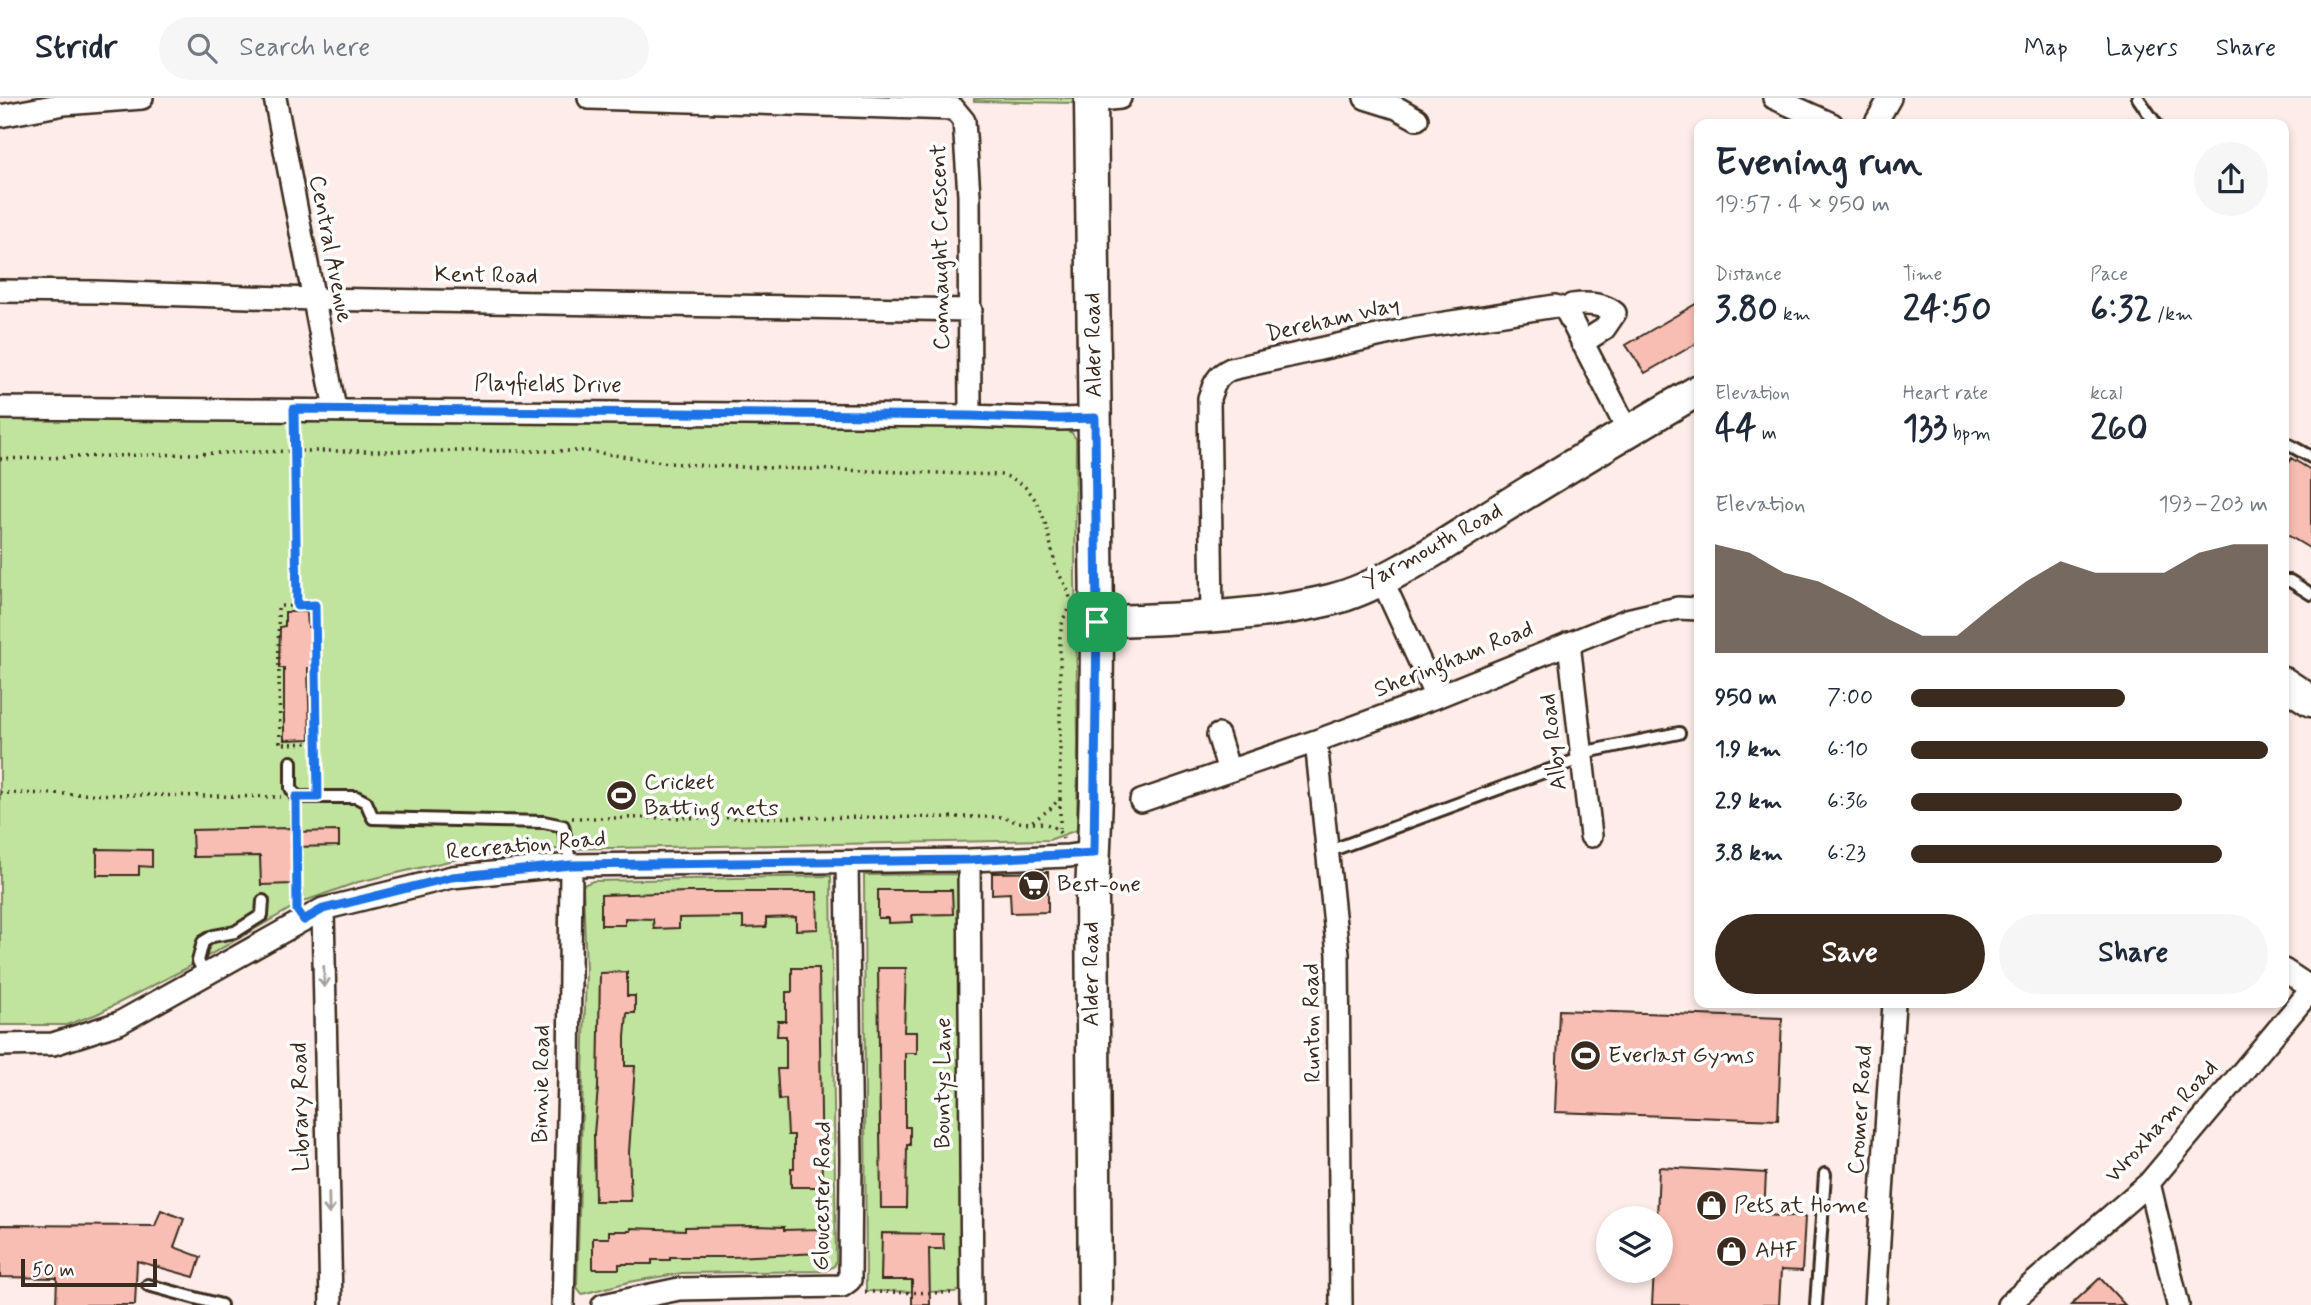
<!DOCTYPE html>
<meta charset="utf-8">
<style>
:root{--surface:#fff;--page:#f6f6f7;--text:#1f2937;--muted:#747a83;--line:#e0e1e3;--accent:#3b2a1e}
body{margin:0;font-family:Mynerve,sans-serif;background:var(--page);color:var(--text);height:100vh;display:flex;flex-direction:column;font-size:26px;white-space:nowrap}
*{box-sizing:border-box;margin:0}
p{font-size:23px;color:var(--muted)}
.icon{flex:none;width:38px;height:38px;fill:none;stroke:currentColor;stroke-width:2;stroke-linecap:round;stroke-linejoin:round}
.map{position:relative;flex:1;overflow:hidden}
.panel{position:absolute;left:1694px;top:21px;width:595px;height:889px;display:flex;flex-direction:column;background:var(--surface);border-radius:14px;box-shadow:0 4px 10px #0003}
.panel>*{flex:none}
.tools{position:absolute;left:1596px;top:1108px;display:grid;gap:14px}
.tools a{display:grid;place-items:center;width:77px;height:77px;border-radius:50%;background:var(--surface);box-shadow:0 4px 10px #0003;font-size:35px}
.scale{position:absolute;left:21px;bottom:18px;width:136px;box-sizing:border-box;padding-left:7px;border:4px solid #3b2a1e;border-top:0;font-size:19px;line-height:24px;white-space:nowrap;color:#3b2a1e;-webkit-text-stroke:5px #fff;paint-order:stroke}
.pin{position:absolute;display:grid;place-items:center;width:60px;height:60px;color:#fff;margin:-30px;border-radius:14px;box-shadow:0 4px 10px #0006}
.round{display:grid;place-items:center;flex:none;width:74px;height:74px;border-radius:37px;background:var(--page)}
.summary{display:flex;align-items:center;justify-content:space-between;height:119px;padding:0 21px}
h1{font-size:38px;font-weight:700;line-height:52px}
.figures{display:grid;grid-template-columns:repeat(3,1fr);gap:10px;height:119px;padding:7px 21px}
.figures div{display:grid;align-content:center}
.figures b{font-size:35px;font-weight:700}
.figures small{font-size:19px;font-weight:400}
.figures p{font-size:19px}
.chart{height:196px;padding:14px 21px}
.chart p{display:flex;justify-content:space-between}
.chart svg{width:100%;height:126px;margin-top:7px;fill:var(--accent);opacity:.7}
.cta{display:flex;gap:14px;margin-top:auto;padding:14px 21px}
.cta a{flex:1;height:80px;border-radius:42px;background:var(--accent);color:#fff;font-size:28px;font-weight:700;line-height:80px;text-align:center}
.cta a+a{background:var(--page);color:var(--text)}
ul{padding:0 21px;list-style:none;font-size:23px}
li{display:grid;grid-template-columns:112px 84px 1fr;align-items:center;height:52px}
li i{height:18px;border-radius:9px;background:var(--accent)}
header{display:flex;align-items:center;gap:42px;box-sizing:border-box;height:98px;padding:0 35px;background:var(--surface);border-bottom:2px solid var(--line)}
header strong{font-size:33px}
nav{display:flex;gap:38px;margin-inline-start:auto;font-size:24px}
.search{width:490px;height:63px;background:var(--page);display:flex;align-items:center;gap:18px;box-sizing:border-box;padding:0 24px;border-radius:38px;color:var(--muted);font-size:26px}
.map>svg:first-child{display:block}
.green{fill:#c0e49e;stroke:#7e875e;stroke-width:2}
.building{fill:#f8beb3;stroke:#3b2a1e;stroke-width:2}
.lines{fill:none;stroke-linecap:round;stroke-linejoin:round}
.lane-casing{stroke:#3b2a1e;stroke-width:16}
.street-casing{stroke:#3b2a1e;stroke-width:26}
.secondary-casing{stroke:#3b2a1e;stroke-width:35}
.primary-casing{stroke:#3b2a1e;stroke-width:37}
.path{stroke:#3b2a1e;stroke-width:3.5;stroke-dasharray:2 5;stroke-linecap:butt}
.lane{stroke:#fff;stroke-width:10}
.street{stroke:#fff;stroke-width:21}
.secondary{stroke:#fff;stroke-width:30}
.primary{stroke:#fff;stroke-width:32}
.oneway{stroke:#a79f9a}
.route-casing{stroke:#fff;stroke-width:14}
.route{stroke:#1a73e8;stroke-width:9}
.labels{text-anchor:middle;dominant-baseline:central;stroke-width:7;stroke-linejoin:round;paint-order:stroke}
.street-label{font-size:23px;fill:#3b2a1e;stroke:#fff}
.poi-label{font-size:23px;fill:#3b2a1e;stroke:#fff;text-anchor:start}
</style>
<header>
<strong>Stridr</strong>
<div class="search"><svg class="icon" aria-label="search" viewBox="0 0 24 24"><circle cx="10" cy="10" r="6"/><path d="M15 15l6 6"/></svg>Search here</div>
<nav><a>Map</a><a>Layers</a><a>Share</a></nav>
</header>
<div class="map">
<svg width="2311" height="1207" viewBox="0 0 2311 1207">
<rect width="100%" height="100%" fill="#fdece8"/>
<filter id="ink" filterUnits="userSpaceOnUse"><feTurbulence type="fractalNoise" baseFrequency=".0143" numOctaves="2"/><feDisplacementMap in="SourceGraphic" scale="14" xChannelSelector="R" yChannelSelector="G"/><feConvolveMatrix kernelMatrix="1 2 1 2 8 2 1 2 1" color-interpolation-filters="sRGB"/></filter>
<g filter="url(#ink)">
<path class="green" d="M987,0H1073V5L974,3V1Z
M0,316L678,322L1065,332L1072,335L1076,341L1075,478L1078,641L1077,732L1049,742L557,751L510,754L458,761L358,784L302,804L185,871L97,916L66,927H0Z
M964,776L962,1192L954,1194L866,1193L864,777Z
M831,778L836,1164L834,1168L825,1173L682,1175L629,1184L582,1196L577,1189L586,873L583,787L593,783Z"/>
<path class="building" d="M1699,204V244L1645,275L1626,247Z
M2291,360L2311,372V451L2284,435V372Z
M285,514H307L308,529H312L311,570H308L310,641L284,642V570H279L280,529L285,528Z
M291,730V734L339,733V748L292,749L293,786L261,787L260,758L193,759L192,732Z
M97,751L152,752V769L139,768V777H97Z
M1048,774V814L1011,815L1010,795L992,796V775Z
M878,792H952L953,816L912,817L913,824L888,825V820H878Z
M688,794H817L818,831L796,832V819L766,820V829L743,830V819L679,820V830L654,831L653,821L625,820V827H601V797Z
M792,870H819L822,1089H791V1070H794V1037H788L786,1001L779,1002L777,971H786V938H777L778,923H786V894H792Z
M878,870H906L904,934H917V955H905V1029H910V1047H907L906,1110H881Z
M627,874V898H635V915H627L625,939V968H635L629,1054L631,1103H595L594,1036L598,990L600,875Z
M1559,912L1782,920L1778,1022L1555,1014Z
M1659,1069L1766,1075L1764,1117L1805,1119L1802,1173L1781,1172L1779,1207H1652L1654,1172H1661V1120H1657Z
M161,1112L184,1121L174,1149L201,1159L194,1179L137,1163L135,1207H56L57,1180L0,1179V1127L155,1128Z
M757,1128L784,1129V1132L821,1131V1155L732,1159H670V1162H652V1166H619V1171H593V1140H609V1133H631V1130L685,1132V1129Z
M882,1135L943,1136L944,1151H929L930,1207H912V1182H881Z
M2100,1180L2125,1207H2071Z"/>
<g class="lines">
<defs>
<path id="lane" d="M2138,0L2156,26
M2284,344L2311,359
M2284,483H2290L2311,496
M1581,655L1679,635
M291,664V690L296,699H356L366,704L373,720L544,724L563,728L571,767
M1327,754L1582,660
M205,877L198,863L203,844L213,838L235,834L262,817L263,803
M148,1187L221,1207
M1816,1207L1825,1076"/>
<path id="street" d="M275,0L335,311
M589,0L954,11L964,23L969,97L970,318
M1365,0L1397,10L1417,21
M1774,0L1832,26
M1091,3L1120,0
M0,18L64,6L142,0
M1875,26L1890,0
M0,193L95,194L313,201L971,212
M1568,216L1572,207C1586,205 1603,205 1615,215L1604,231L1582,245
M0,310L970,318L1059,321L1095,320
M1382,482L1436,599
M1212,518L1209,300C1214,286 1217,277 1231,271L1413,230L1555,208L1564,211L1568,216L1628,333
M1569,545L1591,738
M1218,637L1229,673
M1316,643L1338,856L1341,1207
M1141,703L1316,643L1436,599L1627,522L1678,510L1699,511
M969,762L972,1207
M323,811L331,1207
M2284,872L2311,890
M0,947L53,946L119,925L323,811L452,779L571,767L969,762L1068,758L1094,755
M2149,1085L2178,1207
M563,1207L569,981L571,767
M603,1207L679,1191L842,1188L850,1182L851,1060L847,764
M1875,1207L1894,905
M2008,1207L2149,1085L2311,892"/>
<path id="secondary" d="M1097,524C1174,520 1254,520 1330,502C1381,490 1448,444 1494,415C1562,373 1630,332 1699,292
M2284,585L2311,603"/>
<path id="primary" d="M1091,0L1097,524L1096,698L1092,798L1095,1207"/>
</defs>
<use href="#lane" class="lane-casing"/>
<use href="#street" class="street-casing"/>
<use href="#secondary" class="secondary-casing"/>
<use href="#primary" class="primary-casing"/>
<path class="path" d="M295,331L297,508L315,507L317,686
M0,361L295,353H587L669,365L710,368L1001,377C1042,385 1047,433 1055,466C1058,479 1068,486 1070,501
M297,508H278L280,646L316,645
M0,695L281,699
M1060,701V734
M296,714L297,804
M572,720L1003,719L1016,724L1030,725L1050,711L1060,700V539L1063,521L1071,509
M1033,725C1046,725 1058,727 1063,741
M865,1194L955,1195"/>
<use href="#lane" class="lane"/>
<use href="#street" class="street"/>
<use href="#secondary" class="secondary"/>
<use href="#primary" class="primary"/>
</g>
<defs><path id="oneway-shaft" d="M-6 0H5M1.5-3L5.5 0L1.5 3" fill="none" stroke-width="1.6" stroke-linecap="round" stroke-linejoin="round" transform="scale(1.75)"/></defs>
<g class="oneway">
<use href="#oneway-shaft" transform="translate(324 879) rotate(89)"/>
<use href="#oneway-shaft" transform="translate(329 1106) rotate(89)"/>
</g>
</g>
<g class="lines" filter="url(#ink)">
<defs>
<path id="route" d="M294,311L970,318L1059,321L1095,320L1097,524L1094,755L969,762L571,767L452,779L323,811L304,822L297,812L296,699H318L315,507L297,508Z"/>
</defs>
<use href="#route" class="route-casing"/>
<use href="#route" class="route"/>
</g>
<defs>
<symbol id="stadium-disc" viewBox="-11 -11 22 22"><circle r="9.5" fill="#3b2a1e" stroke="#fff"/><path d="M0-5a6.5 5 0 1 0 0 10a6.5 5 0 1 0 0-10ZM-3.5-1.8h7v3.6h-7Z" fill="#fff"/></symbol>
<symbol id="supermarket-disc" viewBox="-11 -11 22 22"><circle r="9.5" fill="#3b2a1e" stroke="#fff"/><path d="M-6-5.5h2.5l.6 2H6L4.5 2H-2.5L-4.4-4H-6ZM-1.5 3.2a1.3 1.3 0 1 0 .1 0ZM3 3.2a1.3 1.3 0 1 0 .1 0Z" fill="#fff"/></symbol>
<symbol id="shop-disc" viewBox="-11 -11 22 22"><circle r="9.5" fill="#3b2a1e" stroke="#fff"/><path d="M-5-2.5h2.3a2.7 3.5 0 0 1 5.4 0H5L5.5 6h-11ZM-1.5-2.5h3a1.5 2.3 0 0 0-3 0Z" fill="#fff"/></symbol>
</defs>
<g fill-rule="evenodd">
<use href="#stadium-disc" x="604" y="680" width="35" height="35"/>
<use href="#supermarket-disc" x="1016" y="770" width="35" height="35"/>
<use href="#stadium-disc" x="1568" y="940" width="35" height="35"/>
<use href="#shop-disc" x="1694" y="1090" width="35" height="35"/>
<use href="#shop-disc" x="1714" y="1136" width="35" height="35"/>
</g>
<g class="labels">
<g class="street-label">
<text transform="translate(941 149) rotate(-91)">Connaught Crescent</text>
<text transform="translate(330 151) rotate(79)">Central Avenue</text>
<text transform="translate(486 178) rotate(1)">Kent Road</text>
<text transform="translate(1333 222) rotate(-13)">Dereham Way</text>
<text transform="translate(1094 247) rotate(-91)">Alder Road</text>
<text transform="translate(548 287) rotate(1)">Playfields Drive</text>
<text transform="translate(1433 449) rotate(-29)">Yarmouth Road</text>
<text transform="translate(1454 562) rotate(-22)">Sheringham Road</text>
<text transform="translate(1554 644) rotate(-97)">Alby Road</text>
<text transform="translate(526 748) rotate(-5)">Recreation Road</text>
<text transform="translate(1092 876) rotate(-90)">Alder Road</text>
<text transform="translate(1313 925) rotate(-91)">Runton Road</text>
<text transform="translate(944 985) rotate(-90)">Bountys Lane</text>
<text transform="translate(542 986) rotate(-89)">Binnie Road</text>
<text transform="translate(301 1009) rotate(-91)">Library Road</text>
<text transform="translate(1861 1012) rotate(-86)">Cromer Road</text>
<text transform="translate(2162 1024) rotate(-48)">Wroxham Road</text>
<text transform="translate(823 1098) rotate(-89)">Gloucester Road</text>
</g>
<g class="poi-label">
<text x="644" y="685">Cricket<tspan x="644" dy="26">Batting nets</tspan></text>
<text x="1057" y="787">Best-one</text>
<text x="1608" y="958">Everlast Gyms</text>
<text x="1734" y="1108">Pets at Home</text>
<text x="1755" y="1153">AHF</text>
</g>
</g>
</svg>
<div class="tools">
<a><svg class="icon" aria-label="layers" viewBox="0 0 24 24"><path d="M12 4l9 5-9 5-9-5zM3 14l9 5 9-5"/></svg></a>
</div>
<div class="scale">50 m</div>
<div class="pin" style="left:1097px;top:524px;background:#1e9e55"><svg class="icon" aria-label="arrive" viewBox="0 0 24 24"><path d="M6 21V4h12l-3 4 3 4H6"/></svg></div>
<section class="panel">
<div class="summary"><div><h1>Evening run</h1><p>19:57 · 4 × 950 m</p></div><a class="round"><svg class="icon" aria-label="share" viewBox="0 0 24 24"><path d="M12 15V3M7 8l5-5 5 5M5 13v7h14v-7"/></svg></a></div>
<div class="figures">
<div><p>Distance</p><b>3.80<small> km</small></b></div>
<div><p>Time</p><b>24:50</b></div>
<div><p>Pace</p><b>6:32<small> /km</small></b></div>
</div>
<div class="figures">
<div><p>Elevation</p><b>44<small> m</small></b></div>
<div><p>Heart rate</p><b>133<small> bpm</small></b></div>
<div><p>kcal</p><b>260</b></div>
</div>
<div class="chart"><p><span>Elevation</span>193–203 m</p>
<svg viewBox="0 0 160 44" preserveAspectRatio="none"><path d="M0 44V6L10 9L20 16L30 19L40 25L50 32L60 38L70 38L80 28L90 19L100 12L110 16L120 16L130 16L140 9L150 6L160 6V44z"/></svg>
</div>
<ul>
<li><b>950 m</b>7:00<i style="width:60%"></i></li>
<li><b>1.9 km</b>6:10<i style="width:100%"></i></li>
<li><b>2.9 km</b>6:36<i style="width:76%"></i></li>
<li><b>3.8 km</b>6:23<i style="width:87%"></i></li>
</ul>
<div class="cta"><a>Save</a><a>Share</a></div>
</section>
</div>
